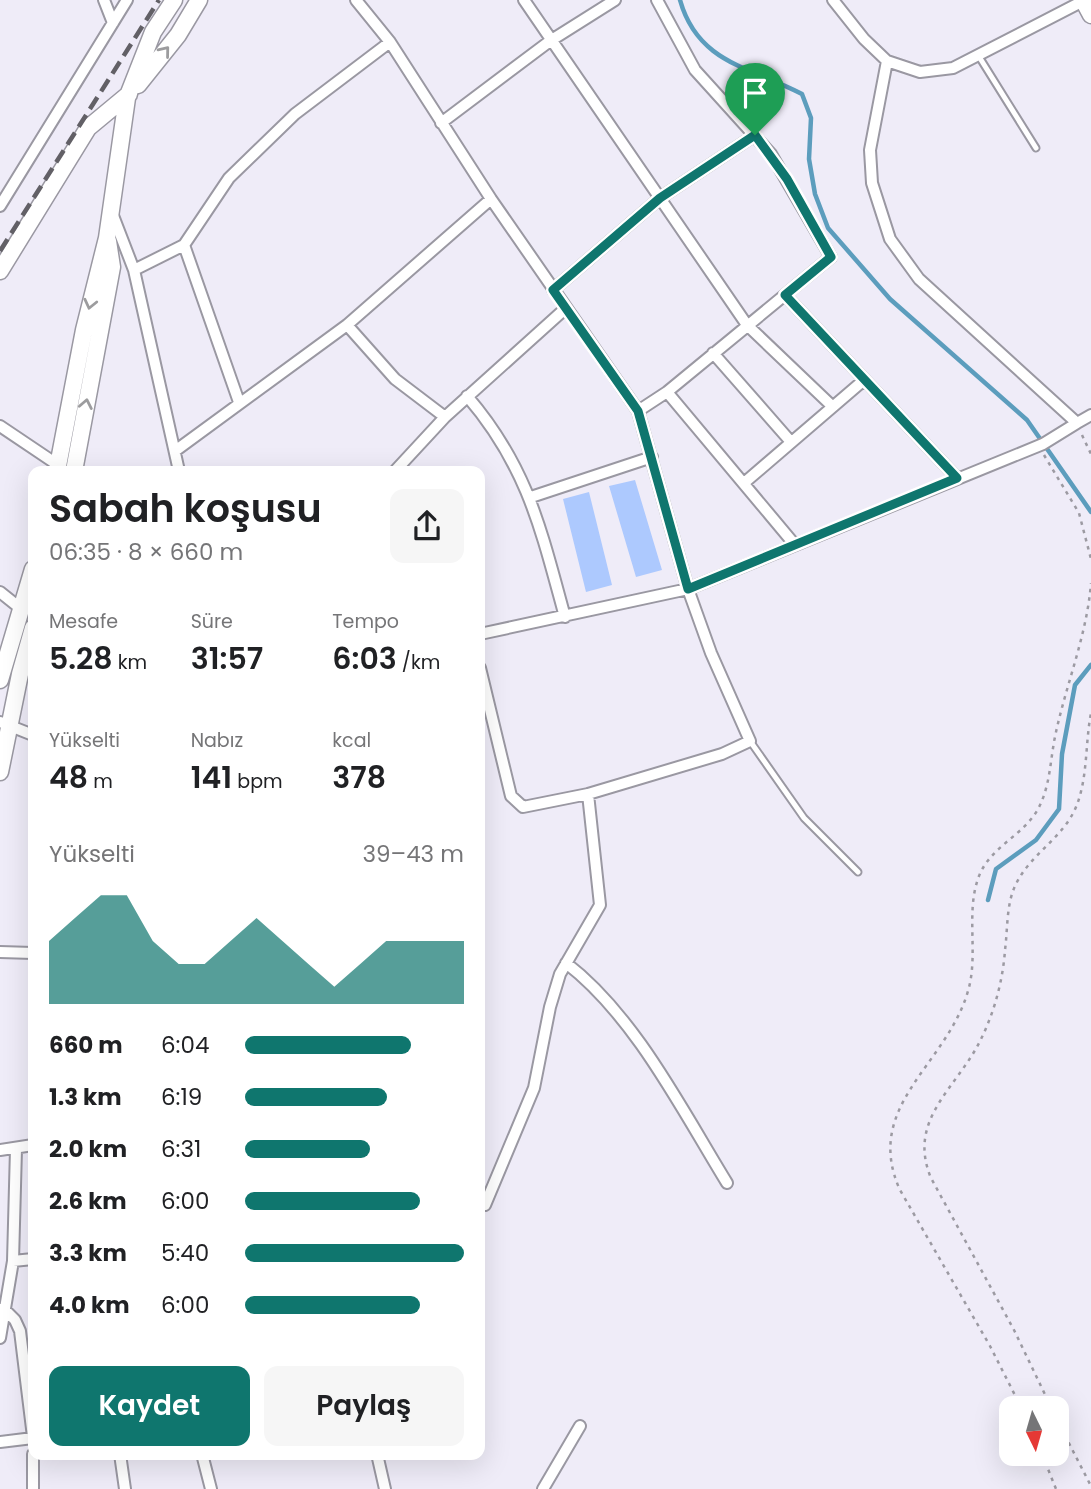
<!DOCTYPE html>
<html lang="tr">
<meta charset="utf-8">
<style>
:root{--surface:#fff;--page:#f6f6f6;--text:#202124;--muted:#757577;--accent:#0f766e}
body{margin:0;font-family:Poppins,sans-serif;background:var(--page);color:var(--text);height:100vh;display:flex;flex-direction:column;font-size:26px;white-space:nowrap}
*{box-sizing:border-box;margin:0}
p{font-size:23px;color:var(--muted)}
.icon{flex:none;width:38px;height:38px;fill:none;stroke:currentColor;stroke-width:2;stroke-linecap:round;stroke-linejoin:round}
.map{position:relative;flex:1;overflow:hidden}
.sheet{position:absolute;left:28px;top:466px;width:457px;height:994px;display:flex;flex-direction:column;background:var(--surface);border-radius:14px;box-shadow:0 7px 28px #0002}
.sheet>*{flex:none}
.needle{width:46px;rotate:175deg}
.tools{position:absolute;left:999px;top:1396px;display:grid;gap:14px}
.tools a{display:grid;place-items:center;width:70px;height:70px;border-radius:14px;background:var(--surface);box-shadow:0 7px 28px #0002;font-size:35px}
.pin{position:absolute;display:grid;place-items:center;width:60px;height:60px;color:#fff;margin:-72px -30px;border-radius:50% 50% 50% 0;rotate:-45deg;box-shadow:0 0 7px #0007}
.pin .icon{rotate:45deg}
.round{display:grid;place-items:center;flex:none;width:74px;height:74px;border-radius:14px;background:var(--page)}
.headline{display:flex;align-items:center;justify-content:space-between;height:119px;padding:0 21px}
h1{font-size:38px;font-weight:600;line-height:52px}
.metrics{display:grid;grid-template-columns:repeat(3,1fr);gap:10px;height:119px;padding:7px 21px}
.metrics div{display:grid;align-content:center}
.metrics b{font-size:30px;font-weight:600}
.metrics small{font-size:19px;font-weight:400}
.metrics p{font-size:19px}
.chart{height:196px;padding:14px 21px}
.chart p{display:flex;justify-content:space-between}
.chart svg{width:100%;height:126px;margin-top:7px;fill:var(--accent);opacity:.7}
.action{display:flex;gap:14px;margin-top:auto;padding:14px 21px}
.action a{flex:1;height:80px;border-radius:14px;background:var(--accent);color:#fff;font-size:28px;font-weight:600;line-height:80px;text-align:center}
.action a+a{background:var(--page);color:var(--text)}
ul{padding:0 21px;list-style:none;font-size:23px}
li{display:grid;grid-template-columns:112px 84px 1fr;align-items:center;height:52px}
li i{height:18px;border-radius:9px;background:var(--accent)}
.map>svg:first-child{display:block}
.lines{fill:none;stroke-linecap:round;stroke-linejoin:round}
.stream{stroke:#5c9dbd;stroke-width:4.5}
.building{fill:#adc9fe}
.lane-casing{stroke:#9a98a2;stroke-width:9}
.street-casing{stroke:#9a98a2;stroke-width:14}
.secondary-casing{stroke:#9a98a2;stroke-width:19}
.path{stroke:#9c9aa2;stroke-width:2.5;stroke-dasharray:3.5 5;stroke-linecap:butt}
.lane{stroke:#fff;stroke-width:5}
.street{stroke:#fff;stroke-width:10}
.secondary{stroke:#fff;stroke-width:16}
.rail{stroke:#626066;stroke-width:4.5;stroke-dasharray:14 7;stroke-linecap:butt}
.oneway{stroke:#9c9c9e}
.route-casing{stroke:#fff;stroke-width:14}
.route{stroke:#0f766e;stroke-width:9}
</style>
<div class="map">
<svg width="1091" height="1489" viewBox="0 0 1091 1489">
<rect width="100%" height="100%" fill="#efecf8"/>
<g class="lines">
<path class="stream" d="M680,0C698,64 751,67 802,94L811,118L809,159L815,194L828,228L890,299L1027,420L1091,512
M988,900L996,869L1036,840L1059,809L1062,754L1075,685L1091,665"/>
</g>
<path class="building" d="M635,480L662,570L636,577L609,486Z
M589,492L612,585L586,592L563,499Z"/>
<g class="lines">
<defs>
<path id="lane" d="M978,55L1036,148
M750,741L804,818L858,872"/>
<path id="street" d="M104,0L113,23
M356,0L390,42L491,199L638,411L688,589L711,653L750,741L722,754L588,794L523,807L511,796L480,668
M524,0L747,325L832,406
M833,0L864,39L887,61L920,72L953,68L1085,0
M441,123L550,41L615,0
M0,206L127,0
M112,213L134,270L179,471
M184,245L239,402
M134,270L184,245L229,178L295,114L390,42
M553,290L660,198L755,135
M785,295L957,478
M347,325L395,379L445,417
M713,353L791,442
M667,392L795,545
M467,396C528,467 541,530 565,617
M638,411L667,392L831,257L771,154L695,70L657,0
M1077,423L1091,415
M0,426L58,465
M175,451L347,325L491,199
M395,471L445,417L566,308
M744,483L864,380
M531,497L652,457
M0,592L20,608
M480,634L688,589L1043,444L1077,423L919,279L890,239L872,183L870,150L887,61
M0,722L33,735
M0,952L33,953
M566,963C635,1016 682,1110 727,1183
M0,1150L33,1145
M485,1205L534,1088L550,1007L560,974L600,905L588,794
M13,1261L33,1259
M3,1308L15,1320L20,1331L33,1437
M0,1338L13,1261L16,1149
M0,1442L33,1438
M120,1454L125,1489
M202,1454L211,1489
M377,1454L385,1489
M33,1489V1454
M543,1489L580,1426"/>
<path id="secondary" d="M1083,0L1091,15
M138,85L178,35L199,0
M0,271L88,128L129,94
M57,471L84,330L107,238L127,98L153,32L174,0
M74,471L112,267L108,241
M0,680L33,569
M0,772L20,674L33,628"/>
</defs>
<use href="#lane" class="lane-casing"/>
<use href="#street" class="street-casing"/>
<use href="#secondary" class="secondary-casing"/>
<path class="path" d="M1082,435L1091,454
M1044,455L1079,513L1091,559
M1022,1409L990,1346L900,1190C862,1106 947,1065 968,991C979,954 965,912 979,876C991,846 1023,836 1038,809C1051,785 1050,758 1056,732C1067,682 1087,634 1091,583
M1052,1409L1014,1330L931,1178C906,1118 959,1087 982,1037C995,1010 1003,979 1005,950C1008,927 1006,902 1017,882C1032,853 1063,838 1076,807C1088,778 1085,744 1091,713
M1057,1420L1091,1486
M1042,1454L1056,1489"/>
<use href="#lane" class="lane"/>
<use href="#street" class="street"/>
<use href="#secondary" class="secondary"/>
<path class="rail" d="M0,251L159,0"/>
</g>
<defs><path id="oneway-chevron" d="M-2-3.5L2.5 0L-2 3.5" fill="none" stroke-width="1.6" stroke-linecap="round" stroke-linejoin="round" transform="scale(1.75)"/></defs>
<g class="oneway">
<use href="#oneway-chevron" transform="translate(165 51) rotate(-51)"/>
<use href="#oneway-chevron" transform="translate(90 304) rotate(103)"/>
<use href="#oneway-chevron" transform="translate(86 404) rotate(-79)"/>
</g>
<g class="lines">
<defs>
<path id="route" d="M755,135L787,179L831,257L785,295L957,478L688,589L638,411L553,290L660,198Z"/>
</defs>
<use href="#route" class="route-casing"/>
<use href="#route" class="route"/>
</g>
</svg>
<div class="tools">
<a><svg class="needle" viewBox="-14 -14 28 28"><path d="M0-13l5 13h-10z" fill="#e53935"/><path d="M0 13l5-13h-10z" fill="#757577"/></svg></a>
</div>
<div class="pin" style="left:755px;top:135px;background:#1e9e55"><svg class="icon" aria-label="arrive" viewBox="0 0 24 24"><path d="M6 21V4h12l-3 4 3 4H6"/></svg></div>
<section class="sheet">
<div class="headline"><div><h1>Sabah koşusu</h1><p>06:35 · 8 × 660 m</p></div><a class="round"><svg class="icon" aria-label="share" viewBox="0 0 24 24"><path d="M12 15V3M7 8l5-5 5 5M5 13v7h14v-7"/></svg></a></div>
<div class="metrics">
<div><p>Mesafe</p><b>5.28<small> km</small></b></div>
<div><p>Süre</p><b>31:57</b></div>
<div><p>Tempo</p><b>6:03<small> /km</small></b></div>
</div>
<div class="metrics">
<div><p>Yükselti</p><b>48<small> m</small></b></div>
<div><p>Nabız</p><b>141<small> bpm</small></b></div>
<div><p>kcal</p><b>378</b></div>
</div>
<div class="chart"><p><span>Yükselti</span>39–43 m</p>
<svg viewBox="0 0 160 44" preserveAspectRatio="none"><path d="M0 44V22L10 14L20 6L30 6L40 22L50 30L60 30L70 22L80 14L90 22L100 30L110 38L120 30L130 22L140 22L150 22L160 22V44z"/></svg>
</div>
<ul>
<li><b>660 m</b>6:04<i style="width:76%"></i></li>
<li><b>1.3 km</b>6:19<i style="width:65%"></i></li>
<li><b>2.0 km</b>6:31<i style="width:57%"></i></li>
<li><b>2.6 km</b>6:00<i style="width:80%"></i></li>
<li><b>3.3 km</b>5:40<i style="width:100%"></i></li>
<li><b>4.0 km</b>6:00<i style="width:80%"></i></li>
</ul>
<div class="action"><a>Kaydet</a><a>Paylaş</a></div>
</section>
</div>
